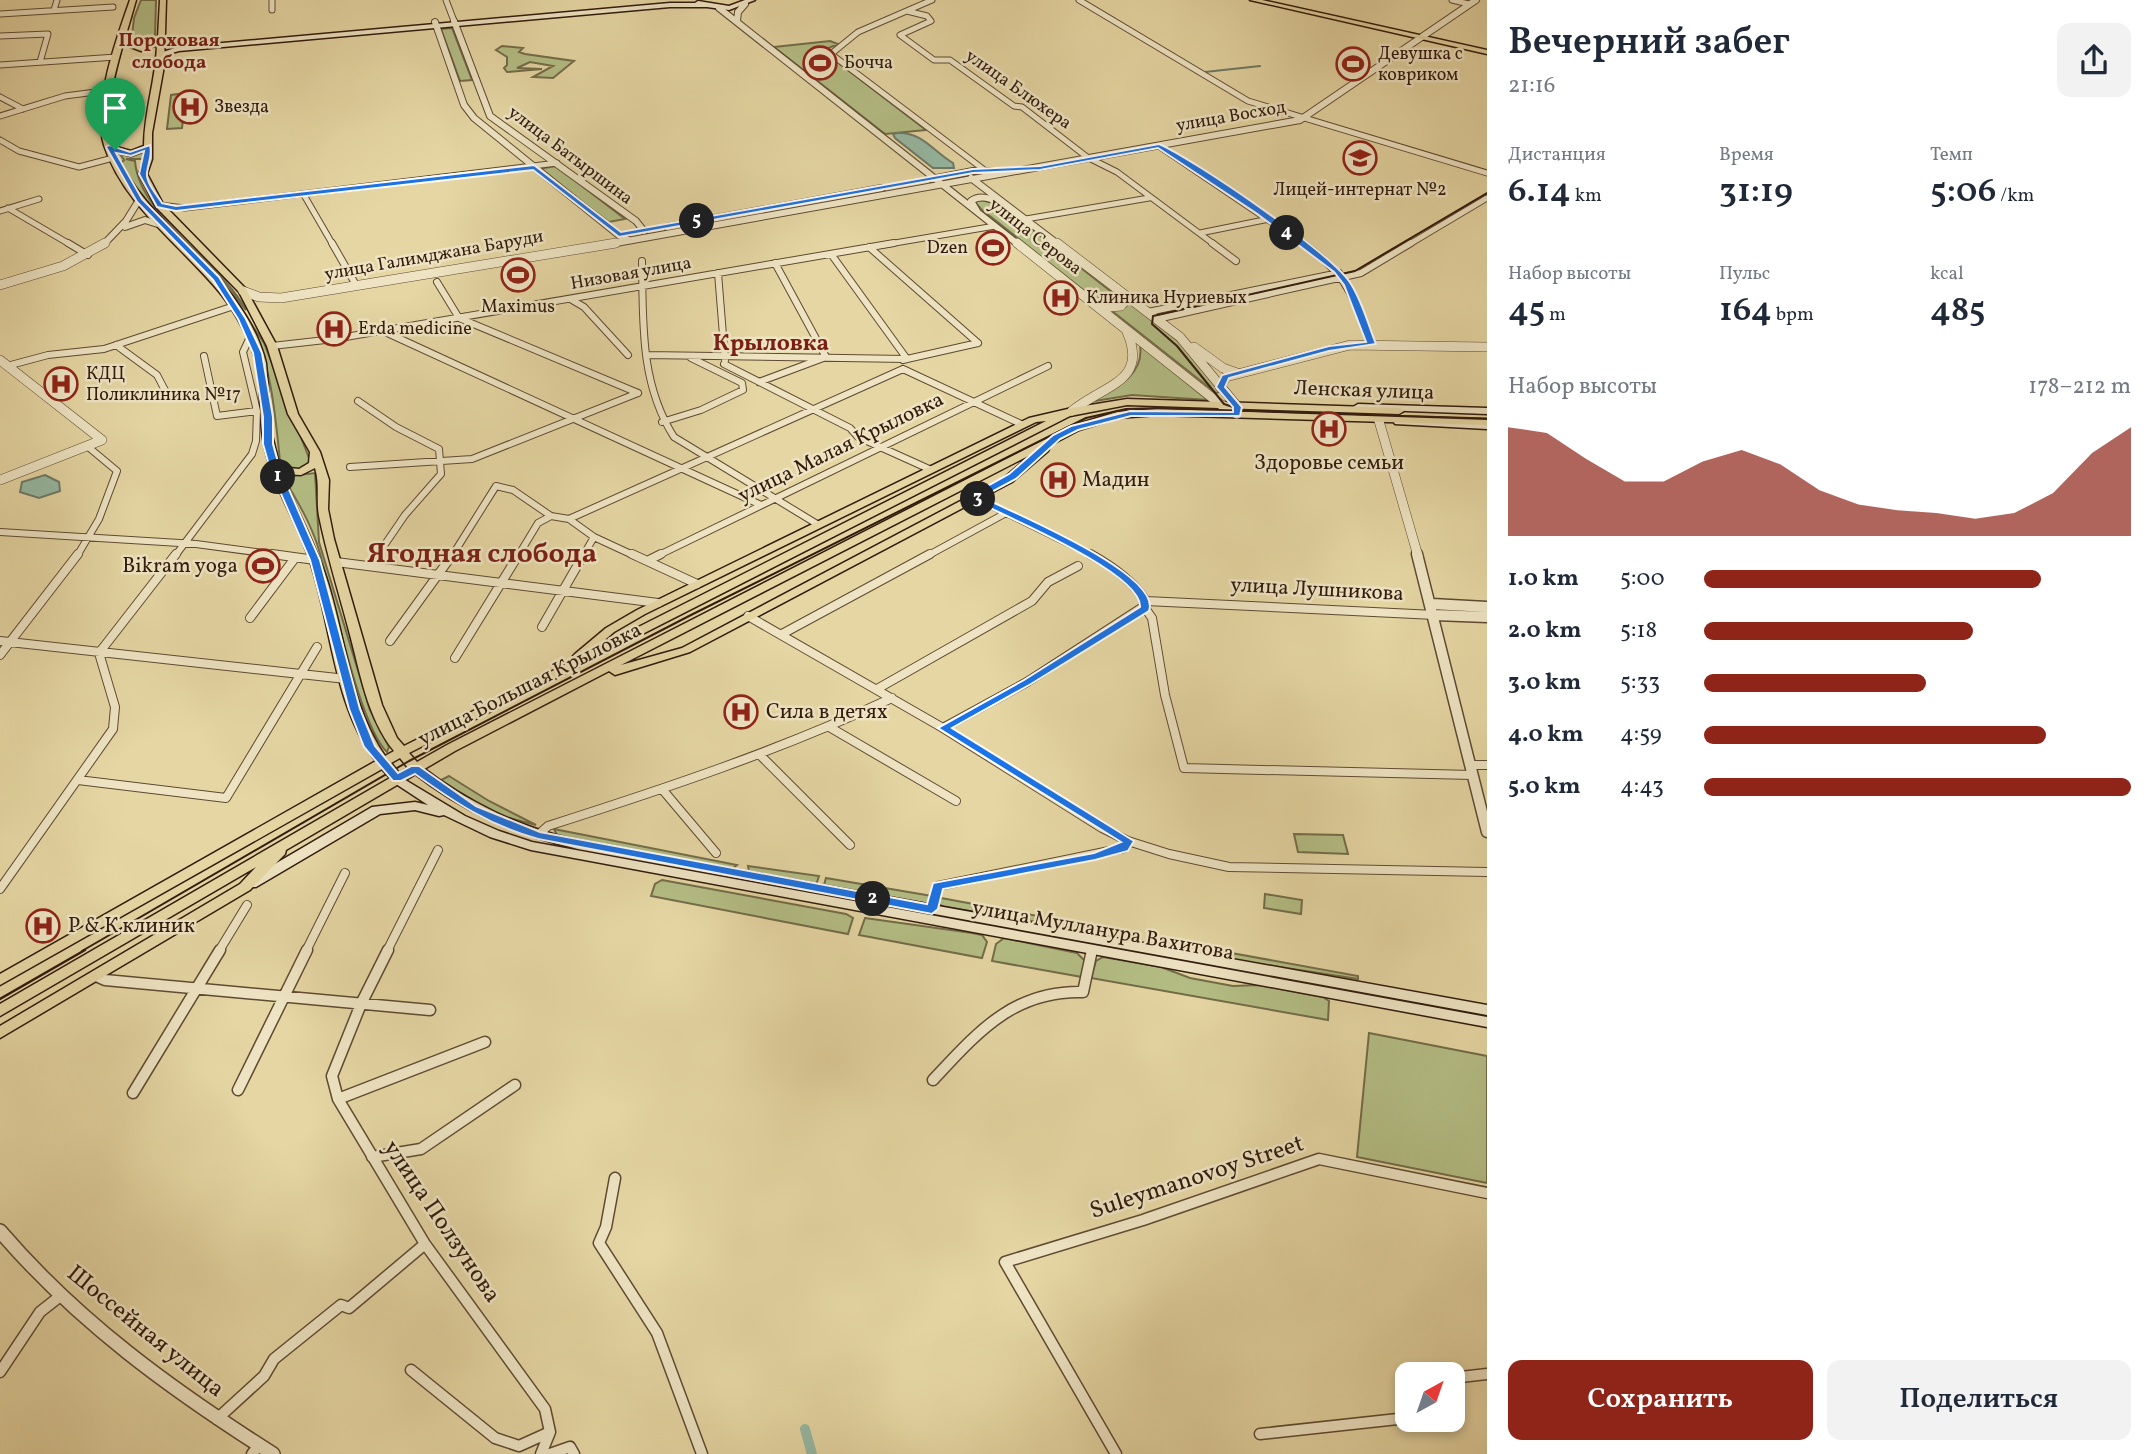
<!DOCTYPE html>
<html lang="ru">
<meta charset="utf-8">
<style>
:root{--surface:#fff;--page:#f2f2f3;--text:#1f2937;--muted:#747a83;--accent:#8f2418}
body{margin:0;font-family:Vollkorn,serif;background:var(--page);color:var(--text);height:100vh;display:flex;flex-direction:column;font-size:26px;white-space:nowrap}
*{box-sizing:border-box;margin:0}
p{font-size:23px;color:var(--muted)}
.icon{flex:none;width:38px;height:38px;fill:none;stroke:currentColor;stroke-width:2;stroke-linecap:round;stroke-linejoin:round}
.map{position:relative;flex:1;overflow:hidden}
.panel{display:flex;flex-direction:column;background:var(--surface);width:665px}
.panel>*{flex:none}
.needle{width:46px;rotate:40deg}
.fabs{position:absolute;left:1395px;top:1362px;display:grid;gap:14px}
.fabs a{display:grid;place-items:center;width:70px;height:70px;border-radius:14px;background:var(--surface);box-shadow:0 4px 10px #0003;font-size:35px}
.pin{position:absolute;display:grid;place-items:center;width:60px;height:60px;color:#fff;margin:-72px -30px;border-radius:50% 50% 50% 0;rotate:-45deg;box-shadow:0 0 7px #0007}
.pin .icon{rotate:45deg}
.km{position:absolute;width:35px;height:35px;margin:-18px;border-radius:50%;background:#222;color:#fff;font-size:19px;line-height:35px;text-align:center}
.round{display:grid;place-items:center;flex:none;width:74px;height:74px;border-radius:14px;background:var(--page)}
.headline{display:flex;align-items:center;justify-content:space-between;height:119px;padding:0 21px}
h1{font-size:38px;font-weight:600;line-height:52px}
.metrics{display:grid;grid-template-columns:repeat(3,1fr);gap:10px;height:119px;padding:7px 21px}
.metrics div{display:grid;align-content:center}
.metrics b{font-size:35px;font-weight:600}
.metrics small{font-size:19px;font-weight:400}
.metrics p{font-size:19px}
.chart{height:196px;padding:14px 21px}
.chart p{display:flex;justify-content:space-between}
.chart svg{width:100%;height:126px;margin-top:7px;fill:var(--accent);opacity:.7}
.cta{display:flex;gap:14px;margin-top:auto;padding:14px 21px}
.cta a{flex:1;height:80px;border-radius:14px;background:var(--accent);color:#fff;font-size:28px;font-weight:600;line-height:80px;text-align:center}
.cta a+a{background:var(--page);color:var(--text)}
ul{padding:0 21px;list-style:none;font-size:23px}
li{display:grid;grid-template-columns:112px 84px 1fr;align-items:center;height:52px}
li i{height:18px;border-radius:9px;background:var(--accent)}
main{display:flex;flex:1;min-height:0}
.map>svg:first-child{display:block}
.green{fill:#b4be85;stroke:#736c49;stroke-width:2}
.water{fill:#96b9a4;stroke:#6e7a68;stroke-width:2}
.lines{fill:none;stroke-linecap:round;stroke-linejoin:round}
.stream{stroke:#6e7a68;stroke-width:2}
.canal{stroke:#96b9a4;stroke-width:10}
.minor-far3-casing{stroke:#5f4a32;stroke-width:7}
.minor-far2-casing{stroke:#5f4a32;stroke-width:8}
.minor-far1-casing{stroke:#5f4a32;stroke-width:10}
.minor-casing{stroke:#5f4a32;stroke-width:13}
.tertiary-far3-casing{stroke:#5f4a32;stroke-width:8}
.tertiary-far2-casing{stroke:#5f4a32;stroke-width:10}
.tertiary-far1-casing{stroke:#5f4a32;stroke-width:13}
.tertiary-casing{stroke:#5f4a32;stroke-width:16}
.secondary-casing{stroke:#321b0d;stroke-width:3}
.primary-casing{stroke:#321b0d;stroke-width:3}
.minor-far3{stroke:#eee4c3;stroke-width:5}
.minor-far2{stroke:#eee4c3;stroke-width:6}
.minor-far1{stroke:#eee4c3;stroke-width:8}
.minor{stroke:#eee4c3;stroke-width:10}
.tertiary-far3{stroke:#eee4c3;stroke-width:6}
.tertiary-far2{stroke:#eee4c3;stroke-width:9}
.tertiary-far1{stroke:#eee4c3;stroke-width:10}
.tertiary{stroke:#eee4c3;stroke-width:13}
.secondary{fill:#eee4c3;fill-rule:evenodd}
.primary{fill:#e5d6a3;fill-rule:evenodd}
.tram-far1{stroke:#321b0d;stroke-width:2}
.tram{stroke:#321b0d;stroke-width:2.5}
.route{fill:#1a73e8;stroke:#fff;stroke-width:2;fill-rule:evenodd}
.labels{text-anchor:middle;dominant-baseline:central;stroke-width:5;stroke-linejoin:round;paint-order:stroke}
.far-poi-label{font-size:18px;fill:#321b0d;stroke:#eee4c3;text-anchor:start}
.far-street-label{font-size:18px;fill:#321b0d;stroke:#eee4c3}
.far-neighbourhood-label{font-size:19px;font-weight:bold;fill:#7a1f14;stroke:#eee4c3}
.street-label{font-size:21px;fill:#321b0d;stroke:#eee4c3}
.poi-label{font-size:21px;fill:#321b0d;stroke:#eee4c3;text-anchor:start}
.far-district-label{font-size:23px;font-weight:bold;fill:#7a1f14;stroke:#eee4c3}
.near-street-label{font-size:24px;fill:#321b0d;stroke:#eee4c3}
.district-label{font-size:28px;font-weight:bold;fill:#7a1f14;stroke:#eee4c3}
</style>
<main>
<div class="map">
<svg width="1487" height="1454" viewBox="0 0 1487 1454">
<rect width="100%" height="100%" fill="#e5d6a3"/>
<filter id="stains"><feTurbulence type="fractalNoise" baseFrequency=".00286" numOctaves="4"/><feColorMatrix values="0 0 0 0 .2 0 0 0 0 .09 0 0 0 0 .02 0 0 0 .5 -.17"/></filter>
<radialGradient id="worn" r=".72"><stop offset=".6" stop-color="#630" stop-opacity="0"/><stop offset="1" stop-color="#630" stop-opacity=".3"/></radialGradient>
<path class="green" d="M141,0H156L155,37L150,46L131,45L134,18Z
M452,28L472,80L460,81L441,29Z
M830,41L838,44L824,50L827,54L926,130L885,134L774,47Z
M502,46L523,48L519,52L525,54L574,61L553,78L533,77L553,66L530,62L517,68L542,69L507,72L504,68L507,65V57L496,50Z
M186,93L182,128L167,129L171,95Z
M145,151L144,159H126L135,161C139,216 220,261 246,310L220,278L137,191L121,163L124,160L120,154L132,155Z
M556,166L625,219L609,222L538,169Z
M977,199L1001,205L1123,301L1112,305L1092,297L981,209L975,202Z
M1130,303L1182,344L1220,392L1216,393L1107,307L1124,308Z
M244,313L264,343L309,458L310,465L296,470L285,469L280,461C274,405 272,363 244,313Z
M1140,345L1208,400L1132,395L1089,402C1112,389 1145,377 1140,345Z
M315,473L319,542L370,710L389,747L387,752C358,724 332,588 317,544C309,520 296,499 283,477Z
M449,776L489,801L536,825L497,815L439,781Z
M554,829L737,865L732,869L557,835Z
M1294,834L1343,835L1348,854L1298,852Z
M748,866L819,876L816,885L749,872Z
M826,878L932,896L928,903H923L824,885Z
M662,880L846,914L853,918L848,934L651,896L655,884Z
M1265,894L1302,900L1301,914L1264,908Z
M941,898L1070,922L1069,927L944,907L939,904Z
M865,918L972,933L982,935L987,942L982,958L859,935Z
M1004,938L1077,953L1085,961L1082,977L992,961L996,944Z
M1226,952L1358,976V979L1235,960Z
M1103,957L1161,967L1190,978L1233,986L1259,985L1323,997L1329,1001L1328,1020L1091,978L1096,961Z
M1369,1033L1487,1056V1183L1357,1157Z"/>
<path class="water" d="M898,133C922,132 933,151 953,163L954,168H933L895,138L893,134Z
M45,475L59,482L60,491L39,498L20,492L22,482Z"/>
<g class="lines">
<path class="stream" d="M1205,72L1260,66"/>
<path class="canal" d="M805,1429L812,1454"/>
<defs>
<path id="minor-far3" d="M272,0V10
M446,0L454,21
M932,0L858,32L831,54L983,169
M1079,0L1248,101L1487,173
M1452,0L1469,4
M54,10L57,0
M907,11L927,16L931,21L900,35L934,60H950L1014,106L1022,107L1087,157L1117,172L1215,245
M0,14L113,7
M0,36L48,34L40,62
M0,65L116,57
M0,97L23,109
M0,116L65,96L111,90
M0,140L19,151L79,167L113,158
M1159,146L1305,245
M304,195L333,245
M159,205L185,208L557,163
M8,208L71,245
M0,211L39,199
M1026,219L1149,198
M1200,233L1269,219
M883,245L995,226
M1408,245L1487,198"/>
<path id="minor-far2" d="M68,243L88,255
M332,243L356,285
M1212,243L1236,261
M1303,243C1349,277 1351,293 1371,344
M869,247L978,343
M831,254L907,359L903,360
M642,261C643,322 640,384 674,437L817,524
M718,273L725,360
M437,282L459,318L638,393
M572,300L584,307L628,355
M1148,312L1339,273
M1157,319L1361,273L1411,243
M383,331L761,505
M116,345L157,375L168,396
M272,346L334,339L894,243
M647,355L907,359L978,343
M204,356L217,416L257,411
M724,364L850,428L858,437L929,469
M7,366L48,355L104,349L234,306
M903,369L1021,424
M759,382L826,357L775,263
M358,401L396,427L439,449L441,474L405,515L377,556
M662,422L701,410L743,390L742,383L691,358
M350,467L472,459L638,393
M974,497L1094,556
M569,519L903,369
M0,532L196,544L285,556
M77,556L99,519L117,471L87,446
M175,556L252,454L256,441L257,411L243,352L250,337
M452,556L496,486L513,490L551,516L569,519L594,537L635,556
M518,556L538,523L551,516
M583,556L594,537
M657,556L1048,366
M927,556L1006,513"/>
<path id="minor-far1" d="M272,554L315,560
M632,554L697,584
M1090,554C1112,566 1132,580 1146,601
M649,560L661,554
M336,562L658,603
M370,566L378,554
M1146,601L1435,615
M1145,608L1152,618L1165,695L1184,768L1472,775
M748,616L943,728L1102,828L1128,841L1169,854L1229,867L1487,872
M250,618L295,558
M542,627L584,554
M782,634L930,554
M0,641L346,679
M390,641L453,554
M0,655L78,554
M455,658L519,554
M877,689L1032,601L1048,582L1078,566
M831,728L956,801
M943,728L1027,682L1146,605
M760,755L850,845
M1470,765H1487
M78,780L226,798L317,647
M662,789L716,853
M538,835L548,826C667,788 778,751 892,698
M0,889L113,729L115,707L99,653L176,554
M932,909L938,886L1124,848L1128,841
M219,951L247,905
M306,951L345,873
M387,951L438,850"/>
<path id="minor" d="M388,950L361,1004L332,1076L338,1099L425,1244L545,1409L550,1432L541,1454
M96,976L105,980L430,1010
M933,1080C977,1033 1013,990 1083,992L1092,950
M238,1090L307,950
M133,1093L220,950
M338,1099L485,1042
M372,1157L421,1149L515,1085
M615,1178L606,1227L599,1243L657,1333L702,1454
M411,1370L495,1438L519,1446L550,1432
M0,1372L40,1312L59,1297
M1452,1378L1487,1374
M217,1419L264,1376L274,1359L341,1305L349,1308L425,1244
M1260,1434L1407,1418
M252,1454L259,1445
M550,1454L570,1447L574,1454
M1116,1454L1005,1262L1143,1220L1319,1159L1487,1193"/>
<path id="tertiary-far3" d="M719,8L1019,245
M454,21L490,116L636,221L644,231
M737,21L738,12L745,4
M435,22L464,105L474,118L621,237L629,240
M971,178L1059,245
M932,179L973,171H996
M977,211L971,201C979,195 988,198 997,201
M125,227L145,220L164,226
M667,227L882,188
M103,245L126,221L139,200
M605,245L1300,120L1476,0"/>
<path id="tertiary-far2" d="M1017,243L1220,404L1237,414
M1057,243L1180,337L1236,405L1237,414
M0,285L63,266L105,243
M243,291L259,297L281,298L616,243
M1098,302L1109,307L1121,306L1125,301L1120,294
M1194,347L1223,368L1237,373
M0,360L102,440
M1220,387L1226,377L1350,345L1487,347
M1072,411C1103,385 1149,382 1127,332
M1379,421L1418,556
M0,480L102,440"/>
<path id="tertiary-far1" d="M1417,554L1487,832
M1432,604L1487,607
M1435,615L1487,617"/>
<path id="tertiary" d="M0,1231C78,1322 172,1390 273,1454"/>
<path id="secondary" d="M745,0H755L729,10L707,7H670L179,51L161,56L157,54L178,47L670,3H695L698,1L729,6Z
M1358,404L1487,408V414L1355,409L1353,407Z
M1399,419L1487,423V429L1395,424L1394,422Z
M415,764L419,765C470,804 517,826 578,841L1487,1005V1015L578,849C511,833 465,813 411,771L409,768L411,765Z
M397,775L465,816L499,831L532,842L1487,1017V1027L531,850L490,837L444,815L439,816L415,810L380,814L256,887H246L244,884L246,881L372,807L415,802L428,805L393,782L391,779L393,776Z"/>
<path id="primary" d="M130,0H136L125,38C136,48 147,49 158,37L160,0H166L164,66L152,133V159L147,174L163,204L246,289L277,346L298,414L320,452L329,480L328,509L334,539L382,705L397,738L404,746L576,659L573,656L575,654L606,628L637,610L1029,418L1072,408L1127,399L1399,408L1404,411L1399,414L1127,405L1070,416L409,753L417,762L447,745L1071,426L1117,412L1157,409L1487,419V425L1157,415L1118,418L1079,430L1047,447L1049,449L1048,451L1012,482L690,652L615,675L609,671L455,751L286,850L285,854L250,890L0,1038V1026L240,884L256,867L0,1016V1004L390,778L382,769L0,985V974L376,761C333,705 332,626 310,561C297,522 274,488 265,449C257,416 264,380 252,349C244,329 234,310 221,294C182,246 123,205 104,145C92,106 117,37 130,0ZM123,44L141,51L157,45C156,79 144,112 144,146L131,151L113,146C104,112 114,76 123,44ZM144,151V159L139,174L156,207L239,292L267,346L288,414L310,452L309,463L299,469L280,467L272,435L266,363C244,275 151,232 115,152L131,156ZM1046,421L593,650L614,632L645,614L1036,422ZM1032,454L1004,478L682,648L621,665ZM315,468C320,484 316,500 319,516C327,555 339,593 349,631C360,671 367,718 394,751L385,756C350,705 346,641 328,583C316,545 297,511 282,474L301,475ZM400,758L408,768L399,773L391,763Z
M1250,0H1262L1487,50V54Z"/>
</defs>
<use href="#minor-far3" class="minor-far3-casing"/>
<use href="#minor-far2" class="minor-far2-casing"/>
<use href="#minor-far1" class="minor-far1-casing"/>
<use href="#minor" class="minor-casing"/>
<use href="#tertiary-far3" class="tertiary-far3-casing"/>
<use href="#tertiary-far2" class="tertiary-far2-casing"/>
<use href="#tertiary-far1" class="tertiary-far1-casing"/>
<use href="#tertiary" class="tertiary-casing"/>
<use href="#secondary" class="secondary-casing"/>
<use href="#primary" class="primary-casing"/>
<use href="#minor-far3" class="minor-far3"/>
<use href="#minor-far2" class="minor-far2"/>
<use href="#minor-far1" class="minor-far1"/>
<use href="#minor" class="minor"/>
<use href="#tertiary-far3" class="tertiary-far3"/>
<use href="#tertiary-far2" class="tertiary-far2"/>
<use href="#tertiary-far1" class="tertiary-far1"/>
<use href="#tertiary" class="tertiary"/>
<use href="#secondary" class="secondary"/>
<use href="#primary" class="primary"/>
<path class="tram-far1" d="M1239,409L1224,404L1177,346L1152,324L1153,316L1355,271L1487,193
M82,951L409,761L691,615L1086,418L1126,409L1159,408L1487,419"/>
<path class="tram" d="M0,999L85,950"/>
</g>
<path class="route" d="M1159,144C1194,159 1333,254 1351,284C1362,301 1368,324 1376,344L1329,351L1229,378L1225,387L1242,407L1240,416H1131L1078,430L1060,439L1016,479L982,497C1011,512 1163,574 1149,611L1031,684L952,728L1134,841L1128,851L1095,860L943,889L938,909L932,914L538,839C490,826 454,802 415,774L401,781H393L364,747L349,709L310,560L270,469L263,444V417L253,353L238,319L213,280L137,202L106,147L109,145L130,152L150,145C153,156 148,162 147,173C146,183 157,195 162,203L176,206L534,165L621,232L973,169L1040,166ZM1158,148L1256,213L1334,272L1344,285L1366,342L1329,346L1222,375L1216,387L1233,407V412L1130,411L1071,426L1053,435L1009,474L971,495V499C1002,515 1142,573 1140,607L1024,680L938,728L1121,842L1094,853L933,883L927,904L540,832L476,806L419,766H411L398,773L375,746L360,709L320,560L280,469L273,444V417L262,353L246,319L219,277L142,199L116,153L131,156L144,151L139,174L157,207L176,211L533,170L619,237L973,173L1040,170Z"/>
<defs>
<symbol id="stadium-ring" viewBox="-11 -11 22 22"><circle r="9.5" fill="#eee4c3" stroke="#8f2418" stroke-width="1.5"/><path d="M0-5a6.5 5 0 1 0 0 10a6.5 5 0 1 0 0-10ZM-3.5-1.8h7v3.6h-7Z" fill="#8f2418"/></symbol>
<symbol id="hospital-ring" viewBox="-11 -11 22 22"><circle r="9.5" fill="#eee4c3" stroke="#8f2418" stroke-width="1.5"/><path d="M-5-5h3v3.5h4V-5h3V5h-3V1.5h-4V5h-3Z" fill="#8f2418"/></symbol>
<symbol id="school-ring" viewBox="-11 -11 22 22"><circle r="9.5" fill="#eee4c3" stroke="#8f2418" stroke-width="1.5"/><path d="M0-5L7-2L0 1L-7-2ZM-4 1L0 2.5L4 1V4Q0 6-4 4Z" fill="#8f2418"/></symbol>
</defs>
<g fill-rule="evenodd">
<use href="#stadium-ring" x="801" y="44" width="38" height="38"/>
<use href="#stadium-ring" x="1334" y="45" width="38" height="38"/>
<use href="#hospital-ring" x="171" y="88" width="38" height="38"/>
<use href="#school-ring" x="1341" y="139" width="38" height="38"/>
<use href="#stadium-ring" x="974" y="229" width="38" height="38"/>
<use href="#stadium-ring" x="499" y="256" width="38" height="38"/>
<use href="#hospital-ring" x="1042" y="279" width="38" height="38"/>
<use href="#hospital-ring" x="315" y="310" width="38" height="38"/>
<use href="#hospital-ring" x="42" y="365" width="38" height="38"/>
<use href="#hospital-ring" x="1310" y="410" width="38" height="38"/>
<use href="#hospital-ring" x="1039" y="461" width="38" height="38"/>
<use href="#stadium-ring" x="244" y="547" width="38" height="38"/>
<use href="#hospital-ring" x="722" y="693" width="38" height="38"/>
<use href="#hospital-ring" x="24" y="907" width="38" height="38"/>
</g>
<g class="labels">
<g class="far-poi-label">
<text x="1378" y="54">Девушка с<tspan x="1378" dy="21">ковриком</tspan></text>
<text x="844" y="63">Бочча</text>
<text x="214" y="107">Звезда</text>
<text x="1360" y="190" text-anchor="middle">Лицей-интернат №2</text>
<text x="968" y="248" text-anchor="end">Dzen</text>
<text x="1086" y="298">Клиника Нуриевых</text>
<text x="518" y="307" text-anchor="middle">Maximus</text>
<text x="358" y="329">Erda medicine</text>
<text x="86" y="374">КДЦ<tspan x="86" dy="21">Поликлиника №17</tspan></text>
</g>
<g class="far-street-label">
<text transform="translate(1018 90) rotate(35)">улица Блюхера</text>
<text transform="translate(1231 117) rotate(-10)">улица Восход</text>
<text transform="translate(570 156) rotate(37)">улица Батыршина</text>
<text transform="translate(1035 237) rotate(38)">улица Серова</text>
<text transform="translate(434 256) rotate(-10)">улица Галимджана Баруди</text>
<text transform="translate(631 274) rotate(-10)">Низовая улица</text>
</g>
<g class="far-neighbourhood-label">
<text x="169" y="41">Пороховая<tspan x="169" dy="22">слобода</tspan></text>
</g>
<g class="street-label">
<text transform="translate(1364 391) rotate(2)">Ленская улица</text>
<text transform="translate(841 448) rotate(-26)">улица Малая Крыловка</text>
<text transform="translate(1317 590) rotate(3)">улица Лушникова</text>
<text transform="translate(530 685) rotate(-27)">улица Большая Крыловка</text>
<text transform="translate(1103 931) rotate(10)">улица Мулланура Вахитова</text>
</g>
<g class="poi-label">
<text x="1329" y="463" text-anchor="middle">Здоровье семьи</text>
<text x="1082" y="480">Мадин</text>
<text x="238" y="566" text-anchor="end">Bikram yoga</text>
<text x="766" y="712">Сила в детях</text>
<text x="68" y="926">Р &amp; К клиник</text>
</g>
<g class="far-district-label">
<text x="771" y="344">Крыловка</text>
</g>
<g class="near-street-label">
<text transform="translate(1197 1178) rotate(-18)">Suleymanovoy Street</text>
<text transform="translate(441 1222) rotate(56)">улица Ползунова</text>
<text transform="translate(145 1332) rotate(39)">Шоссейная улица</text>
</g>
<g class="district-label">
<text x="482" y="554">Ягодная слобода</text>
</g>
</g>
<rect width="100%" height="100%" filter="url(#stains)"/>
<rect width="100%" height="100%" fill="url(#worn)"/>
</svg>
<div class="fabs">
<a><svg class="needle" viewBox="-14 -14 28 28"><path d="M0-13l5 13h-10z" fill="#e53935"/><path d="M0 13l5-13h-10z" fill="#747a83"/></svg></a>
</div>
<div class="pin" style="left:115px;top:150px;background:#1e9e55"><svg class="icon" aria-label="arrive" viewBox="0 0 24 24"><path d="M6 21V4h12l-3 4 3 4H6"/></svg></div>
<b class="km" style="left:278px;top:477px">1</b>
<b class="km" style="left:873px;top:899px">2</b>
<b class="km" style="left:978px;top:499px">3</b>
<b class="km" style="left:1287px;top:233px">4</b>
<b class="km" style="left:697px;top:221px">5</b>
</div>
<section class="panel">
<div class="headline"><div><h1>Вечерний забег</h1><p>21:16</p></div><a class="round"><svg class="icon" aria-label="share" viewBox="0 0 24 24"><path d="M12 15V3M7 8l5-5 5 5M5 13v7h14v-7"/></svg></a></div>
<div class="metrics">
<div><p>Дистанция</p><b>6.14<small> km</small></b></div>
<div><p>Время</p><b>31:19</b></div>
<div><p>Темп</p><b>5:06<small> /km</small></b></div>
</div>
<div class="metrics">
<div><p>Набор высоты</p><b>45<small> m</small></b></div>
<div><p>Пульс</p><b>164<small> bpm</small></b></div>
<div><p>kcal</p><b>485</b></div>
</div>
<div class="chart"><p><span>Набор высоты</span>178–212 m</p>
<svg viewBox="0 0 160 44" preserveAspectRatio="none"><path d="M0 44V6L10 8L20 17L30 25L40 25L50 18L60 14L70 19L80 28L90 33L100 35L110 36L120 38L130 36L140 29L150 15L160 6V44z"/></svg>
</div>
<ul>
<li><b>1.0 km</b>5:00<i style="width:79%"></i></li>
<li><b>2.0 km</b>5:18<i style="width:63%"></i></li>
<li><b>3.0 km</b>5:33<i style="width:52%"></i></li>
<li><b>4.0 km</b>4:59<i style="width:80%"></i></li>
<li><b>5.0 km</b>4:43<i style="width:100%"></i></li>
</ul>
<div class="cta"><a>Сохранить</a><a>Поделиться</a></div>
</section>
</main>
